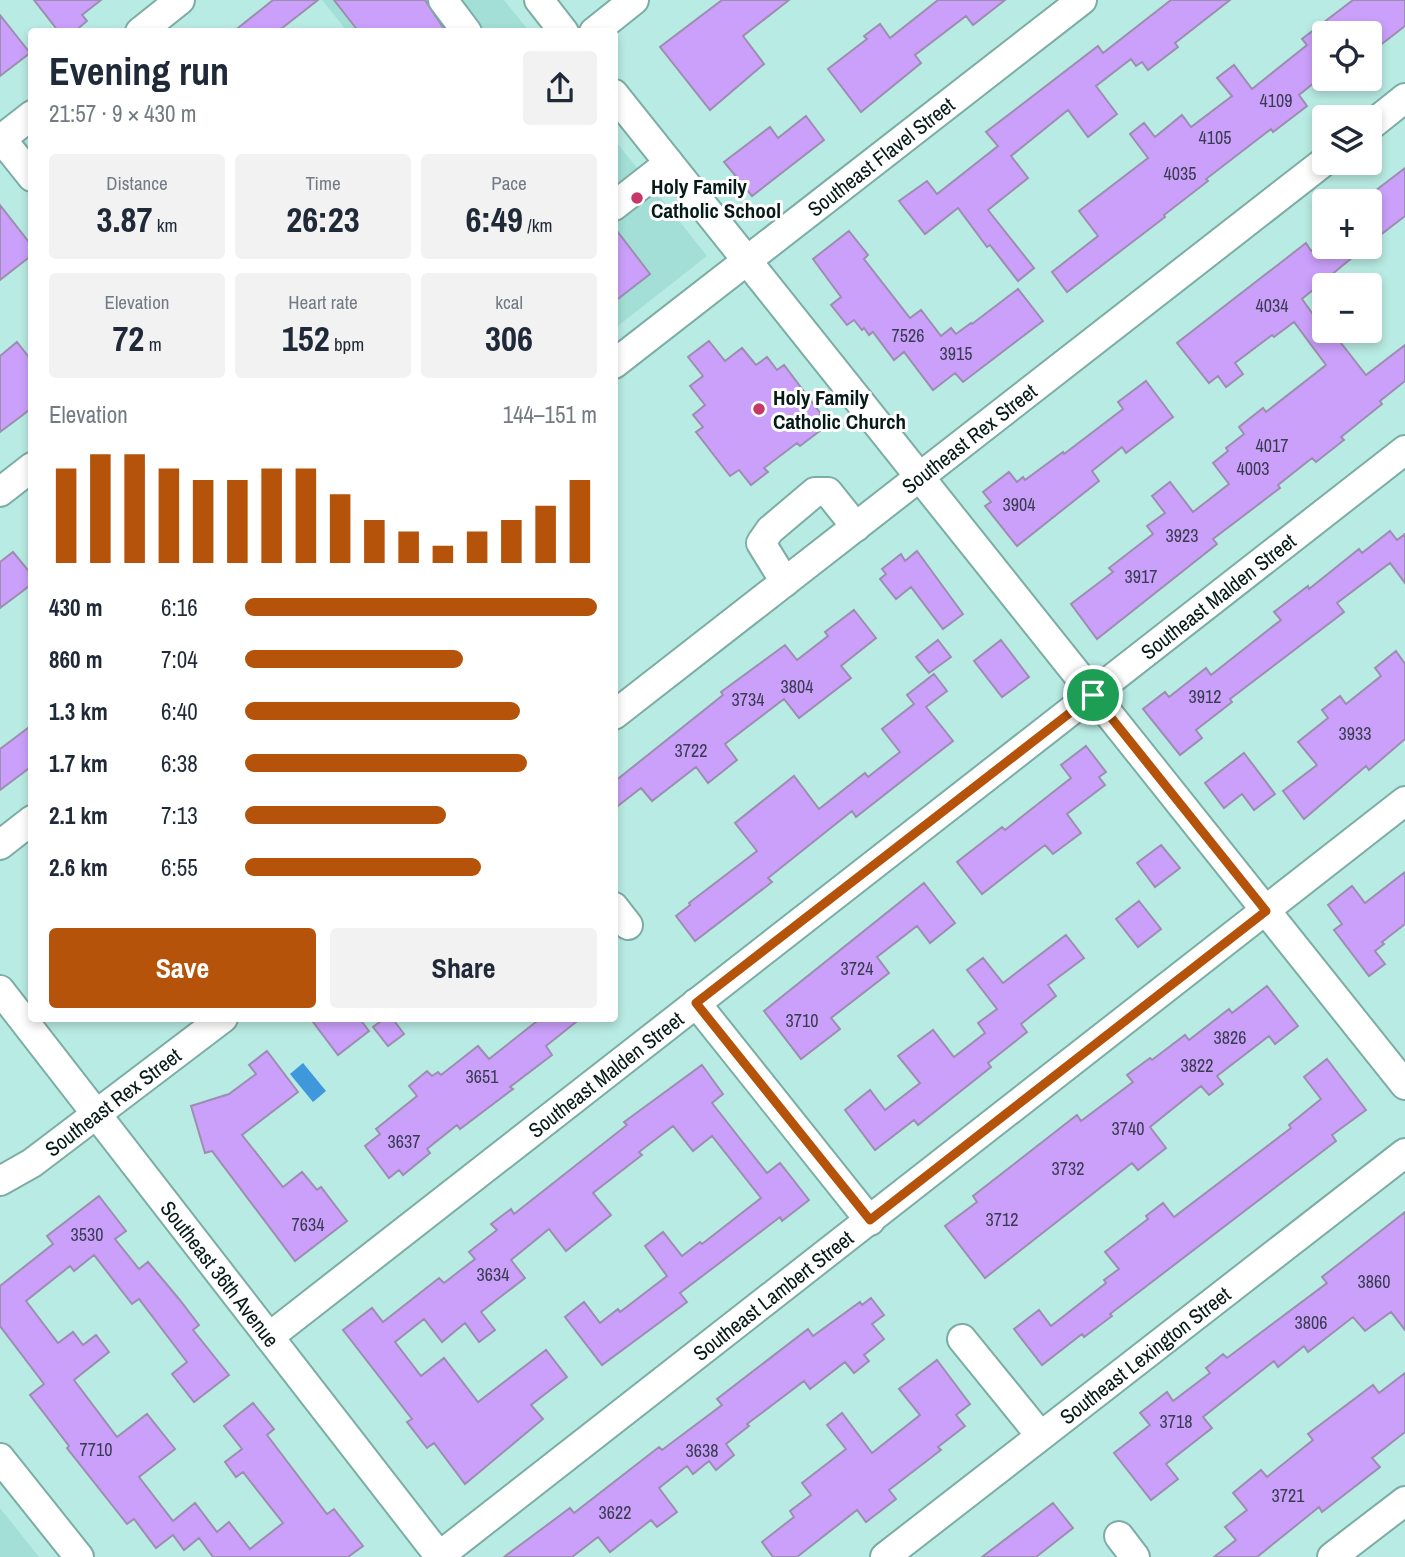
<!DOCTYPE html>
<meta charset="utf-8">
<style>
:root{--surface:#fff;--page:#f2f2f3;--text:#1f2937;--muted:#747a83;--accent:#b45309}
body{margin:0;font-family:"Archivo Narrow",sans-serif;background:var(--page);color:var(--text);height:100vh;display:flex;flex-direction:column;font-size:26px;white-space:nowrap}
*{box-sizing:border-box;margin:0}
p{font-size:23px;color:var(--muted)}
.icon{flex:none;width:38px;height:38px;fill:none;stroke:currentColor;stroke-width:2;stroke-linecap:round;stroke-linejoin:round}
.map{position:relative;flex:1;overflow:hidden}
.drawer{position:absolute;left:28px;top:28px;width:590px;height:994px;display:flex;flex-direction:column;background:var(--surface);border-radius:7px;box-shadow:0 4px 10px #0003}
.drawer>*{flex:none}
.controls{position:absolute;left:1312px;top:21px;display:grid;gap:14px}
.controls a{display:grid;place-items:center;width:70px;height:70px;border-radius:7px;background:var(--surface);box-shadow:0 4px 10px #0003;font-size:35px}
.pin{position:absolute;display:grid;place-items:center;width:60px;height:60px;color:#fff;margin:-30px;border:4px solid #fff;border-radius:50%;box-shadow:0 2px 7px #0007}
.round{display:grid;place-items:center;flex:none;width:74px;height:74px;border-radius:7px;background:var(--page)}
.summary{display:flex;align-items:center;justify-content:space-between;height:119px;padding:0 21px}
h1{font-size:38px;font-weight:700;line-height:52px}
.figures{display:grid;grid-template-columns:repeat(3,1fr);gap:10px;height:119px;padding:7px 21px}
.figures div{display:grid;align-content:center;border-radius:7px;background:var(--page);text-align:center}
.figures b{font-size:35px;font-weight:700}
.figures small{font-size:19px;font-weight:400}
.figures p{font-size:19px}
.chart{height:196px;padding:14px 21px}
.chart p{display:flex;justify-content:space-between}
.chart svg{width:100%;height:126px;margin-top:7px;stroke:var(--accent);stroke-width:6}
.cta{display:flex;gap:14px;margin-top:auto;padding:14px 21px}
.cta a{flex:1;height:80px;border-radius:7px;background:var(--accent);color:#fff;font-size:28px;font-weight:700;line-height:80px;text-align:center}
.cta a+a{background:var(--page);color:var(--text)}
ul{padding:0 21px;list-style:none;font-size:23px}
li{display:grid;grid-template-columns:112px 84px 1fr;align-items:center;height:52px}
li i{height:18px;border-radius:9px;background:var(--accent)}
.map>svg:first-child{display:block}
.built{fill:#a3dfd6}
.water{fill:#3e98db}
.building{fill:#caa0fa;stroke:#9d8eb1;stroke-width:2}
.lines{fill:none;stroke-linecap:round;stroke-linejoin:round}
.minor-casing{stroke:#7cada5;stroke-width:32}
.minor{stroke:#fff;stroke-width:28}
.route-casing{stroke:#fff;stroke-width:14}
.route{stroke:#b45309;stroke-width:9}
.poi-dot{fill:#c53868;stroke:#fff;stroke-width:2.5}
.labels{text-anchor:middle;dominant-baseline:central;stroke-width:6;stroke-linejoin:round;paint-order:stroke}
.number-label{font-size:18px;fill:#373c50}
.street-label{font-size:21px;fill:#061a17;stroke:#fff}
.poi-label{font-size:21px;font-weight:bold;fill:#061a17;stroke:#fff;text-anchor:start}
</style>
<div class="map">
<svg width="1405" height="1557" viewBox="0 0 1405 1557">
<rect width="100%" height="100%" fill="#b8ebe3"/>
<path class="built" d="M322,0H504L529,31H347Z
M614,139L707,256L614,329Z
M0,1508L39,1557H0Z"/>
<path class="water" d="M303,1063L326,1091L313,1102L290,1074Z"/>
<path class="building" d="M34,0H101L82,15L87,21L74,32H59Z
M273,0H318L277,32H233Z
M334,0H425L446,32H359Z
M722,0H789L743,36L764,64L710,110L660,47Z
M938,0H1005L973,25L966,16L915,55L921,63L861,112L828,69L867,39L864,36L880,24L890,38Z
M1171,0H1230L1175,43L1178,47L1148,70L1142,62L1136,66L1131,59L1096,86L1117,114L1088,137L1068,110L1011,156L1028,178L988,210L1034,268L1018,281L990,245L987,247L958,208L925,234L899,201L927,181L937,194L998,146L986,132L1098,46L1103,53Z
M1353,0H1405V26L1370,53V33H1325V74L1299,95L1307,106L1273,132L1271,129L1206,179L1208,181L1164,215L1165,217L1067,292L1052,272L1098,236L1079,211L1148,158L1130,134L1144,123L1155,137L1182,115L1191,127L1232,96L1217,78L1234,65L1252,89L1307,45L1302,39Z
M0,15L30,53L0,76Z
M806,116L824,140L752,196L724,162L770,127L778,138Z
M1405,168V216L1370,243V205L1374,201H1362Z
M0,205L32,246V255L0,280Z
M614,227L650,274L614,302Z
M849,231L868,255L864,259L910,318L921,310L941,336L951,328L956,334L971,323L972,324L1018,289L1043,321L963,382L955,373L933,390L904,352L894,360L873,332L869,335L864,328L862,330L854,320L847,325L831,305L841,297L813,259Z
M1306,243L1311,251L1316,247H1365L1302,299L1325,331L1331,336L1334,334L1366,375L1405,345V381L1380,401L1382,404L1341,437L1344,440L1316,462L1312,458L1278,485L1280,488L1213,539L1217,544L1097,639L1071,604L1113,572L1109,568L1153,534L1147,526L1165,513L1152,496L1170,482L1193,512L1229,484L1213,463L1228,451L1226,448L1244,434L1239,427L1263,408L1266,412L1326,365L1294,322L1274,337L1272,335L1235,363L1243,374L1226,387L1218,376L1209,383L1177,343Z
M709,341L725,361L742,348L756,365L767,357L777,370L784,365L821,414L813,420L821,430L800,446L797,443L764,468L768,472L751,485L739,470L730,476L696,432L703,427L693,415L705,405L690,386L703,376L688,357Z
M17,342L32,361V408L0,432V356Z
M1146,381L1173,417L1126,453L1122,447L1092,471L1099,481L1017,546L985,506L991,502L983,492L1009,472L1017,482L1023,477L1025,480L1063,452L1064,454L1123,409L1118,402Z
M1390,531L1397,540L1405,534V583L1390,563L1337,603L1344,612L1230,699L1232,702L1196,730L1202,738L1180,755L1143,709L1165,692L1169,697L1206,668L1211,675L1281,620L1274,612L1308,586L1309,589L1359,549L1362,553Z
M917,551L963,614L943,629L911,587L896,599L880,579L886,574L882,569L901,554L905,561Z
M13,552L32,575V584L0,608V562Z
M854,610L876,638L841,666L851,678L799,718L784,699L725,744L737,760L708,783L696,767L652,801L641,788L614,809V782L723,695L721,692L785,645L797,660L828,636L825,632Z
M938,640L951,657L929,673L916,657Z
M1001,640L1029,677L1002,697L974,661Z
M1396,651L1405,664V739L1369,770L1366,766L1304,819L1283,791L1317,765L1298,742L1328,718L1322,710L1340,696L1346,704L1381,676L1375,668Z
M934,674L947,691L926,707L953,741L856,817L852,811L768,878L772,882L695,941L676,916L690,905L689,903L757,851L735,823L794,776L819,809L865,773L868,777L900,752L882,729L914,704L907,695Z
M32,725V766L0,790V749Z
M1086,746L1106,772L1099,777L1105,785L1067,814L1081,833L1053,854L1045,845L982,894L957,862L1002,827L1005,830L1071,778L1061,765Z
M1244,753L1275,794L1254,810L1242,794L1224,808L1205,783Z
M1161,845L1180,868L1155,887L1137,863Z
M1405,872V924L1382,942L1384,944L1375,951L1385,964L1369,976L1334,930L1342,924L1328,905L1352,886L1365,903Z
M924,883L955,923L930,943L917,926L877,957L889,973L831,1018L840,1029L801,1059L764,1011Z
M1139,901L1161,929L1138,947L1116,919Z
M1066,935L1084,958L1048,985L1056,996L1021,1024L1027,1032L988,1063L991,1067L918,1125L914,1120L875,1150L845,1110L870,1090L885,1110L920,1083L898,1056L933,1030L954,1057L985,1033L978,1023L997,1009L967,970L983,958L1003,983Z
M1267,986L1298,1026L1275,1044L1269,1036L1217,1076L1223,1084L1209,1095L1201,1086L1150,1127L1166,1148L1138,1170L1132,1163L985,1278L945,1226L977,1202L973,1196L1077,1115L1081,1121L1133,1082L1127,1075L1150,1058L1152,1060L1185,1035L1189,1040L1229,1009L1232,1013Z
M310,1018H359L369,1031L338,1055Z
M385,1018H392L404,1034L388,1046L373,1027Z
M541,1018H581L546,1046L552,1055L510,1087L513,1089L460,1129L457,1125L427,1149L430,1153L403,1175L399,1170L389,1178L365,1146L380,1134L376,1129L417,1096L409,1086L427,1071L432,1076L438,1072L441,1075L478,1046L489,1059Z
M267,1051L298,1092L242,1135L283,1187L302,1172L317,1190L321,1187L347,1221L295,1261L212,1151L205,1153L191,1106L229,1094L256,1074L249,1065Z
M1327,1059L1366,1110L1332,1135L1336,1141L1110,1314L1112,1316L1084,1337L1082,1334L1042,1365L1014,1329L1039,1310L1051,1326L1106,1283L1104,1280L1119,1269L1105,1252L1148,1219L1146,1216L1163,1203L1174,1217L1291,1128L1289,1125L1321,1099L1304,1077Z
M702,1065L723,1094L712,1103L748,1149L767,1173L780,1163L809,1200L782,1221L780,1217L680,1293L687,1302L602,1365L565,1317L584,1302L600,1323L618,1309L620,1312L667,1276L645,1246L663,1232L682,1256L700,1242L702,1244L761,1198L712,1136L693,1151L673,1126L639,1152L642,1155L593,1193L611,1215L566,1251L549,1229L511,1260L525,1278L481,1312L495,1330L479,1342L465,1323L442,1342L424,1319L395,1342L421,1376L444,1358L478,1402L546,1350L567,1377L531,1405L543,1419L465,1484L434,1443L427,1448L407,1422L412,1419L343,1330L372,1308L383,1322L439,1278L444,1283L475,1259L469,1252L497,1230L491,1224L511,1209L514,1214L627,1125L624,1122Z
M99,1196L126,1231L115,1239L139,1269L148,1262L179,1299L199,1325L193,1330L229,1375L194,1402L172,1374L187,1362L139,1299L132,1304L94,1255L74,1271L70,1266L26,1301L58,1343L73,1332L83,1345L96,1335L109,1352L74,1380L117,1437L147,1414L175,1449L139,1477L173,1521L195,1503L217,1532L229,1522L250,1549L283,1523L243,1472L236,1477L225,1462L242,1449L224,1426L253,1403L274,1429L267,1435L327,1514L334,1509L363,1546L348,1557H213L199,1538L184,1550L173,1535L156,1548L134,1519L127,1524L67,1448L69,1446L30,1395L44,1384L0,1326V1286L53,1244L47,1236Z
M1405,1212V1330L1391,1312L1365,1331L1353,1317L1308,1352L1304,1346L1278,1367L1274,1361L1203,1417L1212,1428L1166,1464L1178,1479L1151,1500L1114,1453L1150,1425L1140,1413L1167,1392L1173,1401L1210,1373L1206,1368L1223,1354L1227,1358L1327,1283L1322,1277Z
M871,1298L884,1315L872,1324L884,1339L864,1355L869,1361L854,1373L845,1362L810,1389L804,1381L747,1424L749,1426L726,1444L734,1455L716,1470L709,1461L693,1474L687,1466L659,1488L677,1512L657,1527L651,1520L610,1552L598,1537L572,1557H504L570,1508L574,1513L659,1447L662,1450L722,1405L717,1399L808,1329L813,1336L860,1302L862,1305Z
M937,1360L970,1404L956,1415L965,1426L938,1447L941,1450L889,1490L896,1499L866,1522L857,1510L797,1557H773L762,1542L794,1517L790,1511L811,1495L802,1483L846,1449L827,1425L842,1413L872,1453L920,1415L899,1389Z
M1405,1373V1432L1372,1458L1380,1467L1322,1512L1319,1507L1257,1557H1214L1236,1540L1225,1527L1247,1510L1233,1493L1261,1470L1267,1477L1313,1440L1308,1434L1373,1385L1379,1393Z
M1053,1503L1073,1528L1036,1557H982Z"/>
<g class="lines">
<defs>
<g id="minor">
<path d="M443,0L467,32"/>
<path d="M539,0L564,32"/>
<path d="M140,32L180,0"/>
<path d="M594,32L634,0"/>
<path d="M614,94L1405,1085"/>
<path d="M1370,126L1405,98"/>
<path d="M0,137L32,177"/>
<path d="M0,140L32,115"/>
<path d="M614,206L669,163"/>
<path id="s1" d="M614,364L1082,0"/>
<path d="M0,492L32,467"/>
<path d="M785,582L761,543L770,530L815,492H828L856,527"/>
<path id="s2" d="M614,715L1325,161"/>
<path d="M0,845L32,820"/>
<path d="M614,907L628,925"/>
<path id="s3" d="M0,990L440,1557"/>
<path d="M696,1003L870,1221"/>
<path id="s4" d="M0,1181L32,1163L223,1018"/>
<path id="s5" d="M269,1337L1405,450"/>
<path d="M962,1339L1040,1435"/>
<path d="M0,1458L79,1557"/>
<path d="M1119,1536L1135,1557"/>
<path id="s6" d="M438,1557L1405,801"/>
<path id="s7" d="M885,1557L1405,1153"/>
<path d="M1332,1557L1405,1501"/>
</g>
</defs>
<use href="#minor" class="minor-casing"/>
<use href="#minor" class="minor"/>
</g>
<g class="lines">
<defs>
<path id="route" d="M1093,695L1266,911L870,1220L696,1003Z"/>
</defs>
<use href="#route" class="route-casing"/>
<use href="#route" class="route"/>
</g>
<g class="poi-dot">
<circle cx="637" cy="198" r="7"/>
<circle cx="759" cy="409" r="7"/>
</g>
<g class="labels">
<g class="number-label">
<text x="1276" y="100">4109</text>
<text x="1215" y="137">4105</text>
<text x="1180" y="173">4035</text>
<text x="1272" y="305">4034</text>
<text x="908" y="335">7526</text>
<text x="956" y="353">3915</text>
<text x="1272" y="445">4017</text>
<text x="1253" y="468">4003</text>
<text x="1019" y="504">3904</text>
<text x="1182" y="535">3923</text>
<text x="1141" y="576">3917</text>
<text x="797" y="686">3804</text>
<text x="1205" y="696">3912</text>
<text x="748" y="699">3734</text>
<text x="1355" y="733">3933</text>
<text x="691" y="750">3722</text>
<text x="857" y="968">3724</text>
<text x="802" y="1020">3710</text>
<text x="1230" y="1037">3826</text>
<text x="1197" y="1065">3822</text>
<text x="482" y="1076">3651</text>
<text x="1128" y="1128">3740</text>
<text x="404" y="1141">3637</text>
<text x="1068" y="1168">3732</text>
<text x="1002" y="1219">3712</text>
<text x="308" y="1224">7634</text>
<text x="87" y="1234">3530</text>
<text x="493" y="1274">3634</text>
<text x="1374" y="1281">3860</text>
<text x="1311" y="1322">3806</text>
<text x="1176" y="1421">3718</text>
<text x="96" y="1449">7710</text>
<text x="702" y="1450">3638</text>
<text x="1288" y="1495">3721</text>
<text x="615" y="1512">3622</text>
</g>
<g class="street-label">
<text stroke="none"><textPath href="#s1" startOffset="338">Southeast Flavel Street</textPath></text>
<text stroke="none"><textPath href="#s2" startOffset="450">Southeast Rex Street</textPath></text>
<text stroke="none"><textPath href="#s5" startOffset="1204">Southeast Malden Street</textPath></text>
<text stroke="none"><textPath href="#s5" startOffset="427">Southeast Malden Street</textPath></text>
<text stroke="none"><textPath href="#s4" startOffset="138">Southeast Rex Street</textPath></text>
<text stroke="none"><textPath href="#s3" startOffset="359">Southeast 36th Avenue</textPath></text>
<text stroke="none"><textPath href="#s6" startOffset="425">Southeast Lambert Street</textPath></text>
<text stroke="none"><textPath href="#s7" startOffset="329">Southeast Lexington Street</textPath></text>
</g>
<g class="poi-label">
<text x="651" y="186">Holy Family<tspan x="651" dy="24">Catholic School</tspan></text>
<text x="773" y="397">Holy Family<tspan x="773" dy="24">Catholic Church</tspan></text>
</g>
</g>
</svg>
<div class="controls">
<a><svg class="icon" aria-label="locate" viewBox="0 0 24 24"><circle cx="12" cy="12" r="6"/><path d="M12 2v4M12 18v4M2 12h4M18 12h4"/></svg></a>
<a><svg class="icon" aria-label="layers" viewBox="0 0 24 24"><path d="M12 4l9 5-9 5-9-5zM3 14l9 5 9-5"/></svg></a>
<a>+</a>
<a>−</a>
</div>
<div class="pin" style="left:1093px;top:695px;background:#1e9e55"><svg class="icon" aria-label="arrive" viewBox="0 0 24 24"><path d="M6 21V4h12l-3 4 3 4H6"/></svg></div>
<section class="drawer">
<div class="summary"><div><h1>Evening run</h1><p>21:57 · 9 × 430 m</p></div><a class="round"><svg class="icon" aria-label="share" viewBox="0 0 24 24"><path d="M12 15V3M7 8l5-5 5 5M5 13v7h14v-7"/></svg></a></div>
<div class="figures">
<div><p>Distance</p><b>3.87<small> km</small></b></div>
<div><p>Time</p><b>26:23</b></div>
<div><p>Pace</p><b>6:49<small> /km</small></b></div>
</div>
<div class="figures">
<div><p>Elevation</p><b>72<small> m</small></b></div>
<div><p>Heart rate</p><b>152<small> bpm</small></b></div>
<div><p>kcal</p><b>306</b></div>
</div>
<div class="chart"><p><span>Elevation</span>144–151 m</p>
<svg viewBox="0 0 160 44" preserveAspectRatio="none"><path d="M5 44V11M15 44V6M25 44V6M35 44V11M45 44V15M55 44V15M65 44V11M75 44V11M85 44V20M95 44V29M105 44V33M115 44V38M125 44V33M135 44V29M145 44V24M155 44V15"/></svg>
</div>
<ul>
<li><b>430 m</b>6:16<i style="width:100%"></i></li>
<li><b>860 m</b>7:04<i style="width:62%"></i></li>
<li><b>1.3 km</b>6:40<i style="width:78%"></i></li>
<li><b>1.7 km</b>6:38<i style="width:80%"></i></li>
<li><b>2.1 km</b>7:13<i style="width:57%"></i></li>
<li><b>2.6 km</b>6:55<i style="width:67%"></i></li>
</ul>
<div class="cta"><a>Save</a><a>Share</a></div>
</section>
</div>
